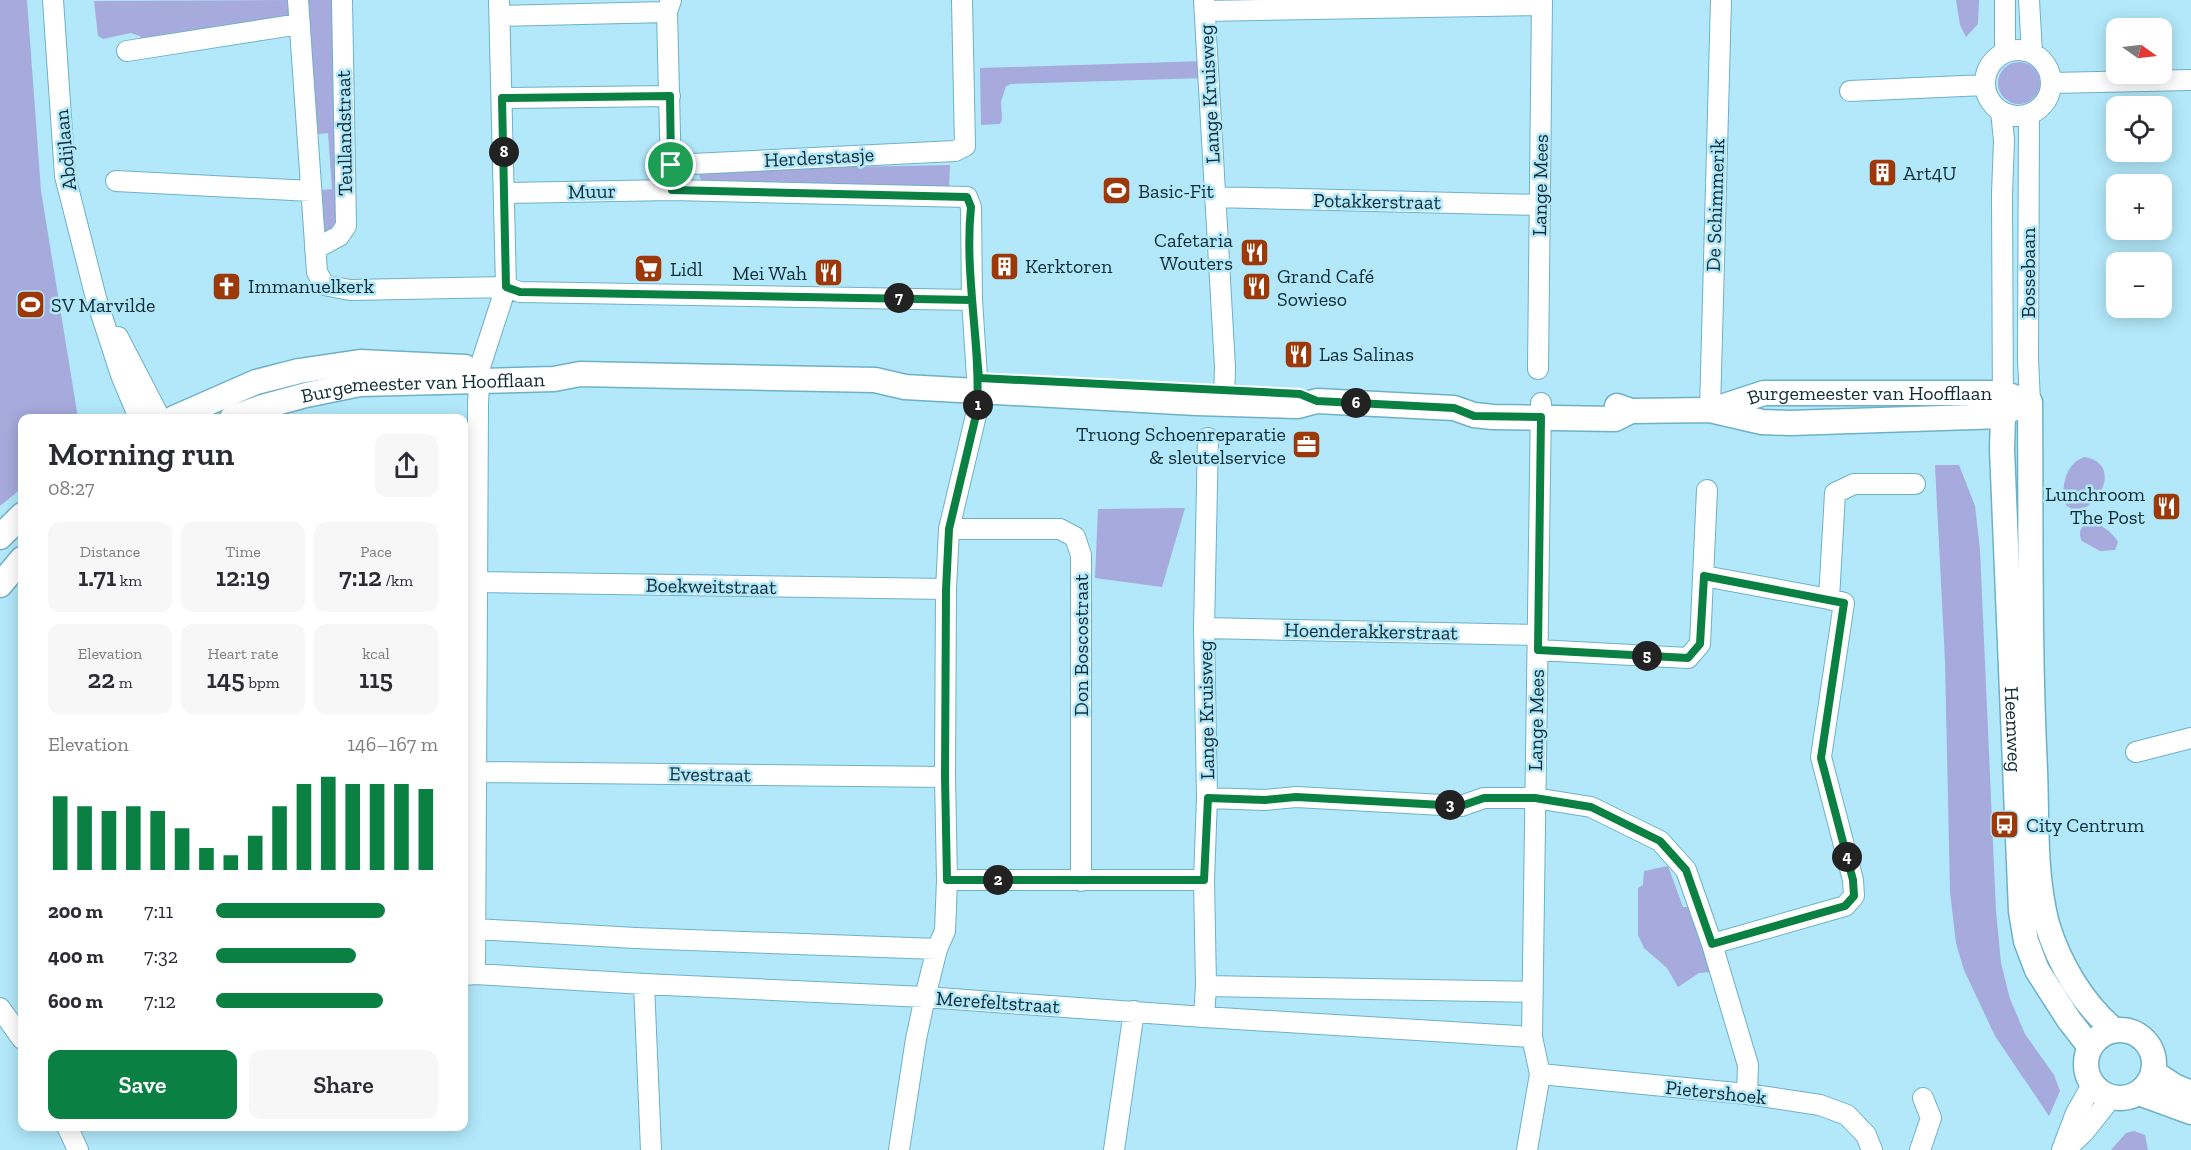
<!DOCTYPE html>
<meta charset="utf-8">
<style>
:root{--surface:#fff;--page:#f7f7f7;--text:#2b2b33;--muted:#7c7c81;--accent:#0b8043}
body{margin:0;font-family:"Zilla Slab",serif;background:var(--page);color:var(--text);height:100vh;display:flex;flex-direction:column;font-size:22px;white-space:nowrap}
*{box-sizing:border-box;margin:0}
p{font-size:20px;color:var(--muted)}
.icon{flex:none;width:33px;height:33px;fill:none;stroke:currentColor;stroke-width:2;stroke-linecap:round;stroke-linejoin:round}
.map{position:relative;flex:1;overflow:hidden}
.panel{position:absolute;left:18px;top:414px;width:450px;height:717px;display:flex;flex-direction:column;background:var(--surface);border-radius:12px;box-shadow:0 3px 15px #0003}
.panel>*{flex:none}
.needle{width:39px;rotate:104deg}
.buttons{position:absolute;left:2106px;top:18px;display:grid;gap:12px}
.buttons a{display:grid;place-items:center;width:66px;height:66px;border-radius:12px;background:var(--surface);box-shadow:0 3px 15px #0003;font-size:30px}
.pin{position:absolute;display:grid;place-items:center;width:51px;height:51px;color:#fff;margin:-26px;border:3px solid #fff;border-radius:50%;box-shadow:0 2px 6px #0007}
.km{position:absolute;width:30px;height:30px;margin:-15px;border-radius:50%;background:#222;color:#fff;font-size:16px;line-height:30px;text-align:center}
.round{display:grid;place-items:center;flex:none;width:63px;height:63px;border-radius:12px;background:var(--page)}
.overview{display:flex;align-items:center;justify-content:space-between;height:102px;padding:0 30px}
h1{font-size:33px;font-weight:600;line-height:45px}
.metrics{display:grid;grid-template-columns:repeat(3,1fr);gap:9px;height:102px;padding:6px 30px}
.metrics div{display:grid;align-content:center;border-radius:12px;background:var(--page);text-align:center}
.metrics b{font-size:26px;font-weight:600}
.metrics small{font-size:16px;font-weight:400}
.metrics p{font-size:16px}
.chart{height:168px;padding:12px 30px}
.chart p{display:flex;justify-content:space-between}
.chart svg{width:100%;height:108px;margin-top:6px;stroke:var(--accent);stroke-width:6}
.primary-button{display:flex;gap:12px;margin-top:auto;padding:12px 30px}
.primary-button a{flex:1;height:69px;border-radius:12px;background:var(--accent);color:#fff;font-size:24px;font-weight:600;line-height:69px;text-align:center}
.primary-button a+a{background:var(--page);color:var(--text)}
ul{padding:0 30px;list-style:none;font-size:20px}
li{display:grid;grid-template-columns:96px 72px 1fr;align-items:center;height:45px}
li i{height:15px;border-radius:8px;background:var(--accent)}
.map>svg:first-child{display:block}
.green{fill:#a6aadd}
.lines{fill:none;stroke-linecap:round;stroke-linejoin:round}
.minor-casing{stroke:#6eb1c7;stroke-width:22}
.major-casing{stroke:#6eb1c7;stroke-width:27}
.minor{stroke:#fff;stroke-width:20}
.major{stroke:#fff;stroke-width:24}
.route-casing{stroke:#fff;stroke-width:12}
.route{stroke:#0b8043;stroke-width:8}
.labels{text-anchor:middle;dominant-baseline:central;stroke-width:5;stroke-linejoin:round;paint-order:stroke}
.street-label{font-size:20px;fill:#102c35;stroke:#b2e8fa}
.poi-label{font-size:20px;fill:#102c35;stroke:#b2e8fa;text-anchor:start}
</style>
<div class="map">
<svg width="2191" height="1150" viewBox="0 0 2191 1150">
<rect width="100%" height="100%" fill="#b2e8fa"/>
<path class="green" d="M0,0H27L41,191L78,418H22V488L0,506Z
M288,0L290,20L142,44L140,36L131,33L103,39L98,36L94,1Z
M308,0H340L341,228L324,231L322,190L332,189L328,133L318,134Z
M1956,0H1979L1978,24L1966,37L1960,25Z
M1205,61L1206,78L1011,84L1006,86L1001,102L1002,120L1000,124L981,125L980,68Z
M1998 83a21 21 0 1 1 42 0a21 21 0 1 1-42 0Z
M950,165L949,190L702,181L699,176L700,173L707,170Z
M2085,457C2121,463 2102,508 2074,511L2066,505C2060,488 2066,462 2085,457Z
M1935,465H1959L1975,506L1980,550L1996,911L2001,963L2010,999L2025,1034L2054,1075L2060,1091L2049,1116L1995,1036L1964,970L1956,943L1950,892L1945,661Z
M1185,508L1162,587L1095,578L1098,509Z
M2088,523C2101,523 2111,531 2118,542L2115,550L2100,551L2082,541C2078,533 2080,527 2088,523Z
M1668,866L1683,907H1698L1711,972L1699,973L1678,987L1667,968L1644,948L1638,935V888L1643,885L1644,871Z
M2134,1131L2145,1135L2148,1150H2111L2126,1133Z"/>
<g class="lines">
<defs>
<path id="minor" d="M53,0L65,176L96,298L121,375L139,418
M298,0L317,272L324,285L350,290L506,287L520,292L972,300
M671,0L667,12L671,175
M1204,0L1225,367L1224,403
M2005,0V52
M2029,0L2032,53
M1205,11L1542,5
M500,16L667,12
M1985 83a33 33 0 1 1 66 0a33 33 0 1 1-66 0Z
M127,51L300,24
M2051,83L2191,80
M1850,91L1985,85
M502,98L670,96
M2001,111L2004,140L2002,194L2003,416L2030,402L2028,358L2029,114
M671,165L955,151L965,146L962,0
M116,181L311,191
M505,193L672,190L967,197L971,207L972,300L978,392L977,411L949,529L946,589L945,777L947,880L945,931L937,949L925,997L916,1039L899,1150
M1214,197L1540,205
M315,249L339,236L346,226L342,0
M118,337L160,418
M1538,369L1542,0
M1710,410L1721,0
M949,529H1060L1075,537L1081,555V881
M1704,576L1829,599
M477,582L946,589
M1204,628L1538,635
M1538,650L1688,658L1700,644L1707,490
M2136,752L2191,738
M476,772L945,777
M1207,798L1265,800L1296,797L1461,806L1484,798H1535L1591,807L1660,841L1686,870L1712,944L1748,1065L1747,1094
M947,880H1204
M475,929L635,938L937,949
M1712,944L1845,906L1854,896L1853,880L1821,757L1844,603L1829,599L1835,493L1854,484H1915
M475,974L478,403L480,367L506,287L499,0
M464,975L475,974L644,984L925,997L1204,1017L1532,1037
M644,984L651,1150
M1206,986L1533,992
M0,1008L22,1039
M1204,1017L1206,986L1204,880L1207,798L1204,628L1208,438
M1540,1074L1747,1094L1820,1105L1847,1115L1866,1135L1872,1150
M67,1126L78,1150
M1114,1150L1134,1011
M1527,1150L1540,1074L1532,1037L1541,403
M1920,1150L1931,1118L1923,1098
M2062,1150L2076,1113L2092,1085
M2065,1150L2084,1132L2111,1098"/>
<g id="major">
<path id="s1" d="M1617,406L1631,411L1710,410L1762,422L1790,423L2003,416L2002,449L2021,911L2026,941L2037,970L2069,1020L2090,1047"/>
<path id="s2" d="M1712,410L1764,393H2002L2030,402C2031,525 2029,647 2035,770C2037,821 2034,874 2047,924C2059,964 2083,1004 2114,1030"/>
<path d="M174,418L256,382L299,371L360,362L465,367"/>
<path id="s3" d="M232,418L262,407L306,395L360,384L554,379L580,374L875,380L905,387L1196,403L1298,406L1317,401L1454,408L1474,415L1493,417L1615,419L1631,411"/>
<path d="M0,537L22,515"/>
<path d="M0,585L22,559"/>
<circle cx="2120" cy="1064" r="34"/>
<path d="M2153,1072L2174,1086L2191,1093"/>
<path d="M2139,1093L2191,1112"/>
</g>
</defs>
<use href="#minor" class="minor-casing"/>
<use href="#major" class="major-casing"/>
<use href="#minor" class="minor"/>
<use href="#major" class="major"/>
</g>
<g class="lines">
<defs>
<path id="route" d="M671,165L672,190L967,197L971,207C964,275 981,343 977,411L949,529L946,590L945,777L947,880H1204L1208,798L1265,800L1296,797L1461,806L1484,798H1535L1591,807L1660,841L1686,870L1712,944L1845,906L1854,896L1853,880L1821,758L1844,603L1704,576L1700,644L1688,658L1538,650L1541,417L1474,416L1454,408L1317,401L1300,394L979,378L972,300L520,292L506,287L502,98L670,96L671,165"/>
</defs>
<use href="#route" class="route-casing"/>
<use href="#route" class="route"/>
</g>
<defs>
<symbol id="building-square" viewBox="-11 -11 22 22"><rect x="-9" y="-9" width="18" height="18" rx="4" fill="#9d3809" stroke="#b2e8fa"/><path d="M-4-6H4V6H1V3H-1V6H-4ZM-2.5-4.3h1.7v1.8h-1.7ZM.8-4.3h1.7v1.8H.8ZM-2.5-1h1.7V.8h-1.7ZM.8-1h1.7V.8H.8Z" fill="#fff"/></symbol>
<symbol id="stadium-square" viewBox="-11 -11 22 22"><rect x="-9" y="-9" width="18" height="18" rx="4" fill="#9d3809" stroke="#b2e8fa"/><path d="M0-5a6.5 5 0 1 0 0 10a6.5 5 0 1 0 0-10ZM-3.5-1.8h7v3.6h-7Z" fill="#fff"/></symbol>
<symbol id="restaurant-square" viewBox="-11 -11 22 22"><rect x="-9" y="-9" width="18" height="18" rx="4" fill="#9d3809" stroke="#b2e8fa"/><path d="M-5-6h1v4h1v-4h1v4h1v-4h1v5L-1.5 .5V6h-2V.5L-5-1ZM5-6V6H3V1.5H1.5Q1.5-4 5-6Z" fill="#fff"/></symbol>
<symbol id="supermarket-square" viewBox="-11 -11 22 22"><rect x="-9" y="-9" width="18" height="18" rx="4" fill="#9d3809" stroke="#b2e8fa"/><path d="M-6-5.5h2.5l.6 2H6L4.5 2H-2.5L-4.4-4H-6ZM-1.5 3.2a1.3 1.3 0 1 0 .1 0ZM3 3.2a1.3 1.3 0 1 0 .1 0Z" fill="#fff"/></symbol>
<symbol id="church-square" viewBox="-11 -11 22 22"><rect x="-9" y="-9" width="18" height="18" rx="4" fill="#9d3809" stroke="#b2e8fa"/><path d="M-1.2-6h2.4v3.5h3.3v2.4h-3.3V6h-2.4V-.1h-3.3v-2.4h3.3Z" fill="#fff"/></symbol>
<symbol id="office-square" viewBox="-11 -11 22 22"><rect x="-9" y="-9" width="18" height="18" rx="4" fill="#9d3809" stroke="#b2e8fa"/><path d="M-6-3h4V-5.5h4V-3h4V5H-6ZM-1-4.5V-3h2v-1.5ZM-6 0V1H6V0Z" fill="#fff"/></symbol>
<symbol id="bus-square" viewBox="-11 -11 22 22"><rect x="-9" y="-9" width="18" height="18" rx="4" fill="#9d3809" stroke="#b2e8fa"/><path d="M-5-6H5V4H4V6H2V4H-2V6H-4V4H-5ZM-3.5-4V0h7V-4ZM-3.5 1.2v1.5H-2V1.2ZM2 1.2v1.5H3.5V1.2Z" fill="#fff"/></symbol>
</defs>
<g fill-rule="evenodd">
<use href="#building-square" x="1866" y="156" width="33" height="33"/>
<use href="#stadium-square" x="1100" y="174" width="33" height="33"/>
<use href="#restaurant-square" x="1238" y="236" width="33" height="33"/>
<use href="#building-square" x="988" y="250" width="33" height="33"/>
<use href="#supermarket-square" x="632" y="252" width="33" height="33"/>
<use href="#restaurant-square" x="812" y="256" width="33" height="33"/>
<use href="#church-square" x="210" y="270" width="33" height="33"/>
<use href="#restaurant-square" x="1240" y="270" width="33" height="33"/>
<use href="#stadium-square" x="14" y="288" width="33" height="33"/>
<use href="#restaurant-square" x="1282" y="338" width="33" height="33"/>
<use href="#office-square" x="1290" y="428" width="33" height="33"/>
<use href="#restaurant-square" x="2150" y="490" width="33" height="33"/>
<use href="#bus-square" x="1988" y="808" width="33" height="33"/>
</g>
<g class="labels">
<g class="street-label">
<text transform="translate(1209 94) rotate(-93)">Lange Kruisweg</text>
<text transform="translate(344 133) rotate(-91)">Teullandstraat</text>
<text transform="translate(65 150) rotate(-96)">Abdijlaan</text>
<text transform="translate(819 157) rotate(-3)">Herderstasje</text>
<text transform="translate(1540 185) rotate(-89)">Lange Mees</text>
<text transform="translate(592 191) rotate(-1)">Muur</text>
<text transform="translate(1377 201) rotate(1)">Potakkerstraat</text>
<text transform="translate(1715 205) rotate(-88)">De Schimmerik</text>
<text transform="translate(2028 273) rotate(-90)">Bossebaan</text>
<text stroke="none"><textPath href="#s3" startOffset="195">Burgemeester van Hoofflaan</textPath></text>
<text stroke="none"><textPath href="#s2" startOffset="160">Burgemeester van Hoofflaan</textPath></text>
<text transform="translate(711 586) rotate(1)">Boekweitstraat</text>
<text transform="translate(1371 631) rotate(1)">Hoenderakkerstraat</text>
<text transform="translate(1081 645) rotate(-90)">Don Boscostraat</text>
<text transform="translate(1206 710) rotate(-91)">Lange Kruisweg</text>
<text transform="translate(1536 720) rotate(-89)">Lange Mees</text>
<text stroke="none"><textPath href="#s1" startOffset="702">Heemweg</textPath></text>
<text transform="translate(710 774) rotate(1)">Evestraat</text>
<text transform="translate(998 1002) rotate(4)">Merefeltstraat</text>
<text transform="translate(1716 1092) rotate(6)">Pietershoek</text>
</g>
<g class="poi-label">
<text x="1903" y="173">Art4U</text>
<text x="1138" y="191">Basic-Fit</text>
<text x="1233" y="240" text-anchor="end">Cafetaria<tspan x="1233" dy="23">Wouters</tspan></text>
<text x="1025" y="266">Kerktoren</text>
<text x="670" y="269">Lidl</text>
<text x="807" y="273" text-anchor="end">Mei Wah</text>
<text x="1277" y="276">Grand Café<tspan x="1277" dy="23">Sowieso</tspan></text>
<text x="248" y="286">Immanuelkerk</text>
<text x="51" y="305">SV Marvilde</text>
<text x="1319" y="354">Las Salinas</text>
<text x="1286" y="434" text-anchor="end">Truong Schoenreparatie<tspan x="1286" dy="23">&amp; sleutelservice</tspan></text>
<text x="2145" y="494" text-anchor="end">Lunchroom<tspan x="2145" dy="23">The Post</tspan></text>
<text x="2026" y="825">City Centrum</text>
</g>
</g>
</svg>
<div class="buttons">
<a><svg class="needle" viewBox="-14 -14 28 28"><path d="M0-13l5 13h-10z" fill="#e53935"/><path d="M0 13l5-13h-10z" fill="#7c7c81"/></svg></a>
<a><svg class="icon" aria-label="locate" viewBox="0 0 24 24"><circle cx="12" cy="12" r="6"/><path d="M12 2v4M12 18v4M2 12h4M18 12h4"/></svg></a>
<a>+</a>
<a>−</a>
</div>
<div class="pin" style="left:671px;top:165px;background:#1e9e55"><svg class="icon" aria-label="arrive" viewBox="0 0 24 24"><path d="M6 21V4h12l-3 4 3 4H6"/></svg></div>
<b class="km" style="left:978px;top:405px">1</b>
<b class="km" style="left:998px;top:880px">2</b>
<b class="km" style="left:1450px;top:805px">3</b>
<b class="km" style="left:1847px;top:857px">4</b>
<b class="km" style="left:1647px;top:656px">5</b>
<b class="km" style="left:1356px;top:403px">6</b>
<b class="km" style="left:899px;top:298px">7</b>
<b class="km" style="left:504px;top:152px">8</b>
<section class="panel">
<div class="overview"><div><h1>Morning run</h1><p>08:27</p></div><a class="round"><svg class="icon" aria-label="share" viewBox="0 0 24 24"><path d="M12 15V3M7 8l5-5 5 5M5 13v7h14v-7"/></svg></a></div>
<div class="metrics">
<div><p>Distance</p><b>1.71<small> km</small></b></div>
<div><p>Time</p><b>12:19</b></div>
<div><p>Pace</p><b>7:12<small> /km</small></b></div>
</div>
<div class="metrics">
<div><p>Elevation</p><b>22<small> m</small></b></div>
<div><p>Heart rate</p><b>145<small> bpm</small></b></div>
<div><p>kcal</p><b>115</b></div>
</div>
<div class="chart"><p><span>Elevation</span>146–167 m</p>
<svg viewBox="0 0 160 44" preserveAspectRatio="none"><path d="M5 44V14M15 44V18M25 44V20M35 44V18M45 44V20M55 44V27M65 44V35M75 44V38M85 44V30M95 44V18M105 44V9M115 44V6M125 44V9M135 44V9M145 44V9M155 44V11"/></svg>
</div>
<ul>
<li><b>200 m</b>7:11<i style="width:76%"></i></li>
<li><b>400 m</b>7:32<i style="width:63%"></i></li>
<li><b>600 m</b>7:12<i style="width:75%"></i></li>
</ul>
<div class="primary-button"><a>Save</a><a>Share</a></div>
</section>
</div>
